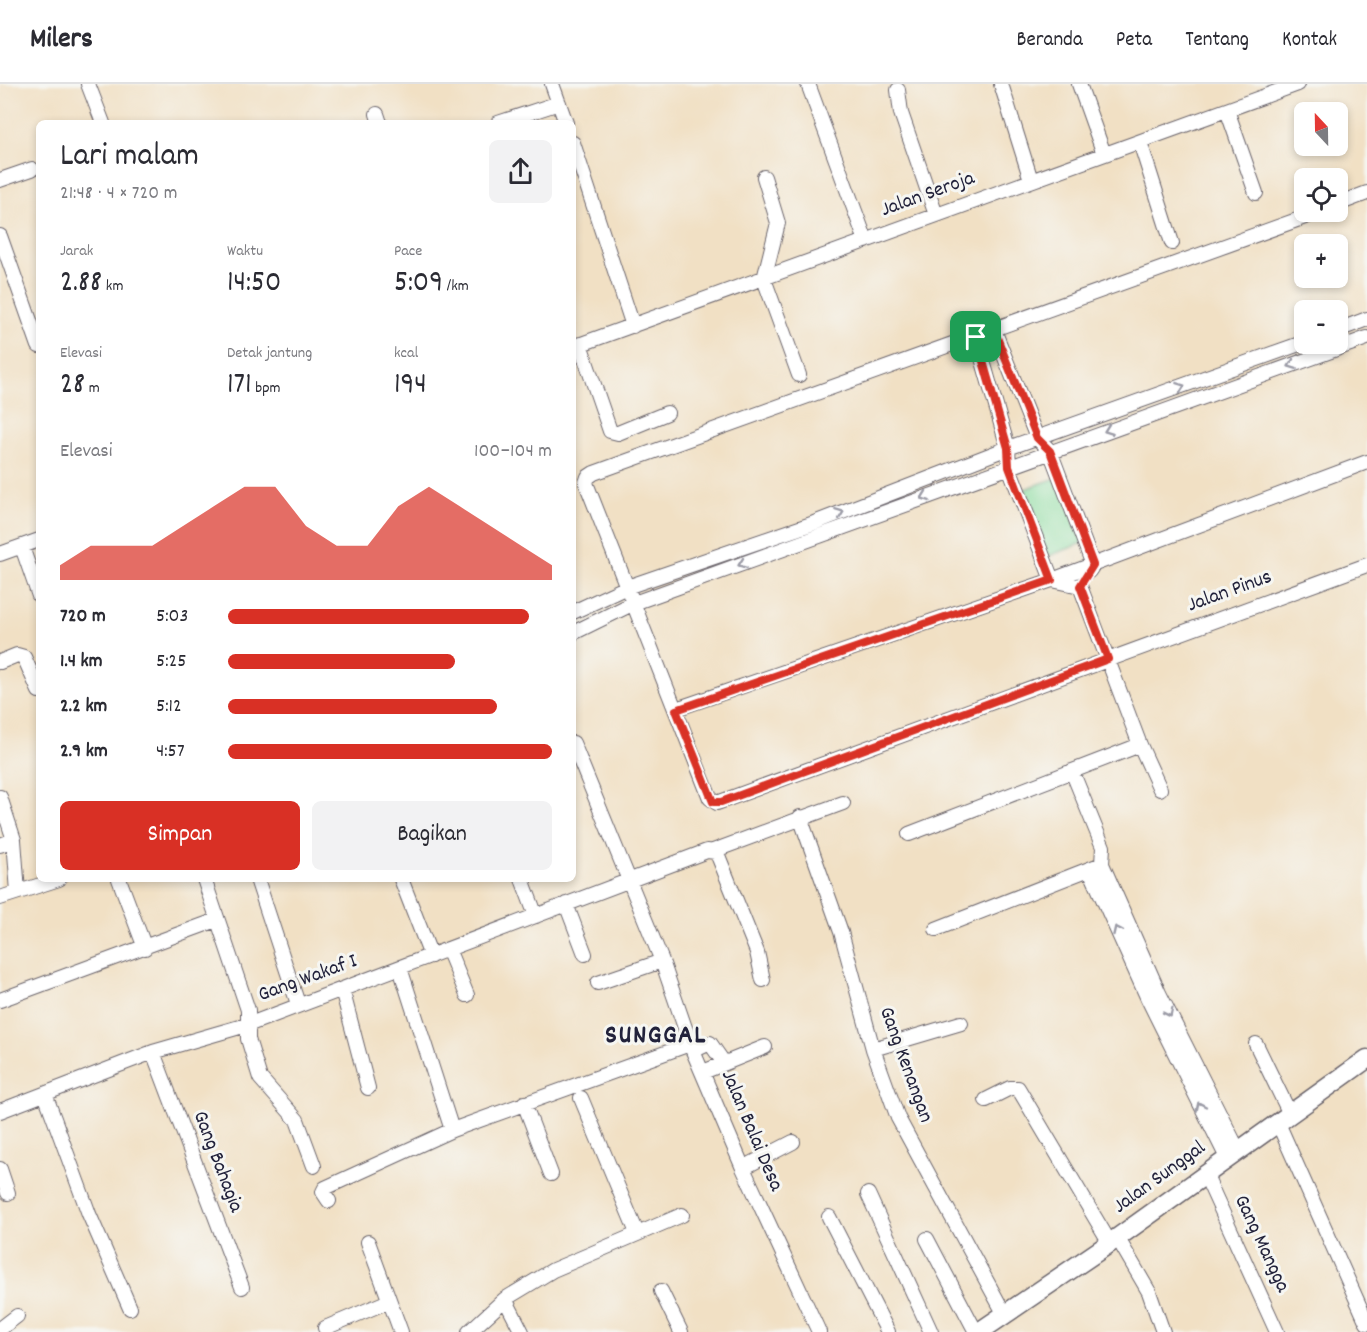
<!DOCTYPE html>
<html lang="id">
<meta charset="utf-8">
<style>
:root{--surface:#fff;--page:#f2f2f3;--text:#2b2b33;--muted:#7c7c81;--line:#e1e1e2;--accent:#d93025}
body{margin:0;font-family:Dekko,sans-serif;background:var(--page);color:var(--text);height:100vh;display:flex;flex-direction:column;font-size:22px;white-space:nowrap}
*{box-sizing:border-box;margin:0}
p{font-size:20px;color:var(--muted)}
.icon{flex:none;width:33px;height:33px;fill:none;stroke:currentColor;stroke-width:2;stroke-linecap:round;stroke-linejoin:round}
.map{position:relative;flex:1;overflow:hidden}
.panel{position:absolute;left:36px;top:36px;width:540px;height:762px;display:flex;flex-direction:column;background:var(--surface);border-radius:9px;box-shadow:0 3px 9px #0003}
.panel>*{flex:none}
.needle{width:39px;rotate:338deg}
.buttons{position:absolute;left:1294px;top:18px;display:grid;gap:12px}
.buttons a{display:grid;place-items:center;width:54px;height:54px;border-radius:9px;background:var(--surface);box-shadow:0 3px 9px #0003;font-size:30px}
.pin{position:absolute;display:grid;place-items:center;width:51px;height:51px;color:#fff;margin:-26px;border-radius:12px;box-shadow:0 3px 9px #0006}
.round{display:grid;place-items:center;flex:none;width:63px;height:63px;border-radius:9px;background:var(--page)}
.head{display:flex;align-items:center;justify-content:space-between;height:102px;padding:0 24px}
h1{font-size:33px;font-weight:600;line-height:45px}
.figures{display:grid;grid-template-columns:repeat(3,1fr);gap:9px;height:102px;padding:6px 24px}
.figures div{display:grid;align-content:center}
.figures b{font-size:30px;font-weight:600}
.figures small{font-size:16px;font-weight:400}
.figures p{font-size:16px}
.chart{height:168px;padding:12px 24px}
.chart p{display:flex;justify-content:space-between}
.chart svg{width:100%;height:108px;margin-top:6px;fill:var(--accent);opacity:.7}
.primary-button{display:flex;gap:12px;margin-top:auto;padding:12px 24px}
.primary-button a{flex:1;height:69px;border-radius:9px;background:var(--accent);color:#fff;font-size:24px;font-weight:600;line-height:69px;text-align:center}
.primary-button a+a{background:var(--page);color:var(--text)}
ul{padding:0 24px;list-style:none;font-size:20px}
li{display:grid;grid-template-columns:96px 72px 1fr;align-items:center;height:45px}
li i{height:15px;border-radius:8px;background:var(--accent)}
header{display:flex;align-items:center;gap:36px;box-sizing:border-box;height:84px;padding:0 30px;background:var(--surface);border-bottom:2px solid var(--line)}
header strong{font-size:28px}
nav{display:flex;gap:33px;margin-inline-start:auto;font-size:21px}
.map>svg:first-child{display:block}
.pitch{fill:#88dc9e;stroke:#557f6c;stroke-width:1.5}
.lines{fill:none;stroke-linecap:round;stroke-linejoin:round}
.minor-casing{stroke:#6a646b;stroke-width:16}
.major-casing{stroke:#6a646b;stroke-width:21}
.minor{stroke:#fff;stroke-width:14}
.major{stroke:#fff;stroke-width:18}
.oneway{stroke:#9c9ca7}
.route-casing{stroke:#fff;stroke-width:12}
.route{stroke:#d93025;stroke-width:8}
.labels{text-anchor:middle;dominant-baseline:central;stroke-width:6;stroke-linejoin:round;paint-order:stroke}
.street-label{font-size:21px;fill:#22223b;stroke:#f6f6f2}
.district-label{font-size:27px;font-weight:bold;letter-spacing:1.5px;fill:#22223b;stroke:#f6f6f2}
</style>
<header>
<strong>Milers</strong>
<nav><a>Beranda</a><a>Peta</a><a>Tentang</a><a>Kontak</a></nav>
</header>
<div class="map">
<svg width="1367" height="1248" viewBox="0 0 1367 1248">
<rect width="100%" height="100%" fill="#f6f6f2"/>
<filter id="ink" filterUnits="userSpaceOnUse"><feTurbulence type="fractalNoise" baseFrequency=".0167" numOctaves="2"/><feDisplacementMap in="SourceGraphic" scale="12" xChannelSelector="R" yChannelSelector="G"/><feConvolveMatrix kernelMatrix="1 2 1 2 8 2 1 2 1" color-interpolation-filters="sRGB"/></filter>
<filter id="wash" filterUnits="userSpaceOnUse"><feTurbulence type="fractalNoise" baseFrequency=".008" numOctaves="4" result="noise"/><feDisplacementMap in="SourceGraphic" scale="24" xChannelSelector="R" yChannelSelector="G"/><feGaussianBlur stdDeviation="1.35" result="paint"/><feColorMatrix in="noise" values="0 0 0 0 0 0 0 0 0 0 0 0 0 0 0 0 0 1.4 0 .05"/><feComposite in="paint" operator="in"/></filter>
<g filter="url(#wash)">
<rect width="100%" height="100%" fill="#f1e0c4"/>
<path class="pitch" d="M1059,393L1083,459L1046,473L1022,406Z"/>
</g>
<g filter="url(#ink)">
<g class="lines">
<defs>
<path id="minor" d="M88,0L103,39
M552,0L566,39
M808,0L866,157
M1001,0L1031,96
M1079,0L1104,70
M898,6L901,29L936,131
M1227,26L1256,109
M377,30L380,39
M498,39L559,19
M1140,58L1172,159
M573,59L633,242
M764,93L778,139L764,195L799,291
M0,96L32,85
M1338,120L1367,109
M1319,128L594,389L588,393L586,399L710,714L717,719L1367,481
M0,152L39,262
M994,246L1037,354L1050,367L1093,481L1089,487
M1338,246L1367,235
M976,253L1008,364L1009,383L1052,496L1080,502
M580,260L610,347L618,349L667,329
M573,263L1298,0
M22,463L39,512
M0,470L39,456
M1080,502L1140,661L1160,705
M573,528L627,503L814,439L1008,364L1305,258
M573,549L634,519L1367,254
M0,578L17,571L24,573L39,607
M676,625L1052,496L1367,378
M573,659L662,877L693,967L743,1084L819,1248
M0,713L14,756L18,808
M800,733L841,848L873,965L898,1034L1004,1229
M909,750L1140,661
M0,761L14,756
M713,767L843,719
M1102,780L1159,909L1238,1066
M1090,786L1148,915L1227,1074
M119,795L145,864
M204,795L248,926V955L260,994L297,1036L314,1082
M257,795L298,920
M401,795L431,872
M522,795L536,832
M0,814L59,795
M566,820L585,870
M936,845L1102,780L1103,763L1072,687
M448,865L467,911
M400,884L452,1046
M598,899L662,877
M342,905L368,1004
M0,916L217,836
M1256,960L1290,1030
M873,965L961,939
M693,967L710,959L724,979
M153,968L242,1203
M703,988L765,963
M45,1010L89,1130L130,1224
M581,1014L637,1149
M986,1016L1010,1004H1018L1110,1159
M524,1019L551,1090
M0,1027L153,968L250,940L707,767L716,768L719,774L757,868L763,896
M1278,1039L1367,1239
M743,1084L793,1058
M0,1085L8,1109
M1205,1090L1277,1248
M868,1110L931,1248
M329,1117L323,1108L325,1104L452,1046L690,960
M829,1133L888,1248
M1117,1153L1149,1208L1163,1248
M927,1155L976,1248
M368,1158L401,1248
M661,1207L681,1248
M505,1215L522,1248
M325,1244L389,1217
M0,1245L17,1232
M469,1248L505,1215L553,1186L682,1131"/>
<path id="major" d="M979,1248L1110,1159L1367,975"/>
</defs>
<use href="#minor" class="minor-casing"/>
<use href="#major" class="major-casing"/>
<use href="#minor" class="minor"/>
<use href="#major" class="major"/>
</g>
<defs><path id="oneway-chevron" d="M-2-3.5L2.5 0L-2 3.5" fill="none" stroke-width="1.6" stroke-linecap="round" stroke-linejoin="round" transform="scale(1.5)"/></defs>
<g class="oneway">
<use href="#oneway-chevron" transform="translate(1292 281) rotate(160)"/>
<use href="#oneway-chevron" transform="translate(1181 303) rotate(-20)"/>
<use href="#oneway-chevron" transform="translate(1108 346) rotate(160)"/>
<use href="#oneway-chevron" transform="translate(925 413) rotate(160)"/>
<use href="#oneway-chevron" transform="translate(840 429) rotate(-21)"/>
<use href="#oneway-chevron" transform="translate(742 480) rotate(160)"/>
<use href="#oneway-chevron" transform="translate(1117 846) rotate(-115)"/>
<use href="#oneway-chevron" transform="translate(1169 929) rotate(64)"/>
<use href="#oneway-chevron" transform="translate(1200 1022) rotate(-115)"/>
</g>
</g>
<g class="lines" filter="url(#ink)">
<defs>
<path id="route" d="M994,246L1037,354L1050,367L1093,481L1080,502L1108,575L721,718H713L676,626L1052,496L1009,383L1008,364L976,253Z"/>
</defs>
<use href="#route" class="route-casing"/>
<use href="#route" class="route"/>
</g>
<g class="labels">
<g class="street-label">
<text transform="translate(928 111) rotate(-20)">Jalan Seroja</text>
<text transform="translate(1230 508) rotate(-20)">Jalan Pinus</text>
<text transform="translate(308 895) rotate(-20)">Gang Wakaf I</text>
<text transform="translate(905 981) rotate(70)">Gang Kenangan</text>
<text transform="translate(751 1047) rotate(67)">Jalan Balai Desa</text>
<text transform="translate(217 1078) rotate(69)">Gang Bahagia</text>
<text transform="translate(1160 1094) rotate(-36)">Jalan Sunggal</text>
<text transform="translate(1261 1160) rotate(65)">Gang Mangga</text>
</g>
<g class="district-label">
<text x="656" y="952">SUNGGAL</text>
</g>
</g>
</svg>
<div class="buttons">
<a><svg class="needle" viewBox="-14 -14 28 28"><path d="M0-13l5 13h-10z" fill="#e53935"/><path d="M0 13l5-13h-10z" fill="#7c7c81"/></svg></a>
<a><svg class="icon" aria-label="locate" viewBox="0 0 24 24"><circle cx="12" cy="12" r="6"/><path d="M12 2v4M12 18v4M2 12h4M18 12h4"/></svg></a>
<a>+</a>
<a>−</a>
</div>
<div class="pin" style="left:976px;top:253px;background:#1e9e55"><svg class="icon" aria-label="arrive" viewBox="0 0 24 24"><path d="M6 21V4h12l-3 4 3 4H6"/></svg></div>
<section class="panel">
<div class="head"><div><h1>Lari malam</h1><p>21:48 · 4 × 720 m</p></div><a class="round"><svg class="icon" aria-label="share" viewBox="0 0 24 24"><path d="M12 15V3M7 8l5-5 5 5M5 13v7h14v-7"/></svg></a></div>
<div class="figures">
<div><p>Jarak</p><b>2.88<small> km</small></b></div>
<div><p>Waktu</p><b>14:50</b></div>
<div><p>Pace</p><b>5:09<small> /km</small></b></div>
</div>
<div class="figures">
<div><p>Elevasi</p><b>28<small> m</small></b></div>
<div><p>Detak jantung</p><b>171<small> bpm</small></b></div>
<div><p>kcal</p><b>194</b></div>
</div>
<div class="chart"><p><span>Elevasi</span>100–104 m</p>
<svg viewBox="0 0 160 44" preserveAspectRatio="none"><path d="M0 44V38L10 30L20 30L30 30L40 22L50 14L60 6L70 6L80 22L90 30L100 30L110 14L120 6L130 14L140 22L150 30L160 38V44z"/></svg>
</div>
<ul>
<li><b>720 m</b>5:03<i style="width:93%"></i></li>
<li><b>1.4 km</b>5:25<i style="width:70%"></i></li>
<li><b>2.2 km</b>5:12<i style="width:83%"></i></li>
<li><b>2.9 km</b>4:57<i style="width:100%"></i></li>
</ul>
<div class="primary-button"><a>Simpan</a><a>Bagikan</a></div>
</section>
</div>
